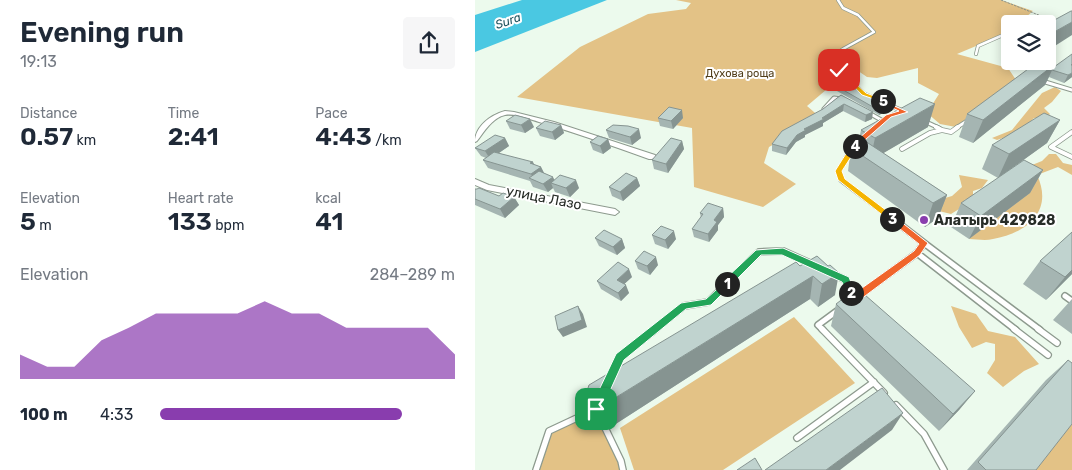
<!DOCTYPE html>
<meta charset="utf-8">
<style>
:root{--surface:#fff;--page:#f6f6f7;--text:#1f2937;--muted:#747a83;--accent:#893dae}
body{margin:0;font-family:Rubik,sans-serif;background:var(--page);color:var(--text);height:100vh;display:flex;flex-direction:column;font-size:19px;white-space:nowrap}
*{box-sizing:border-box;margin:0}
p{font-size:16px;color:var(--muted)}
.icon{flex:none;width:28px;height:28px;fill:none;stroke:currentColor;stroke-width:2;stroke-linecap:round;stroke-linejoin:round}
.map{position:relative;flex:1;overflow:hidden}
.details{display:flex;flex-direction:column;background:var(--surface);width:475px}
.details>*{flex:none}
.controls{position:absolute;left:526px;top:15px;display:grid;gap:10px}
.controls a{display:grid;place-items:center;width:55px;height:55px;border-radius:5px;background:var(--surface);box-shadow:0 2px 12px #0003;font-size:25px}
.pin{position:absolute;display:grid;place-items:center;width:42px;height:42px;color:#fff;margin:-21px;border-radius:10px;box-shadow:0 2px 8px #0006}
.km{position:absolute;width:25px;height:25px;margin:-12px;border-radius:50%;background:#222;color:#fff;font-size:14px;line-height:25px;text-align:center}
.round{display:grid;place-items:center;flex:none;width:52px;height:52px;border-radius:5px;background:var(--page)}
.head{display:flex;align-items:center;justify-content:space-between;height:85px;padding:0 20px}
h1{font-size:28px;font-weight:600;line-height:38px}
.metrics{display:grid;grid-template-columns:repeat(3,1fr);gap:8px;height:85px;padding:5px 20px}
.metrics div{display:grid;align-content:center}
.metrics b{font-size:25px;font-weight:600}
.metrics small{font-size:14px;font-weight:400}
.metrics p{font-size:14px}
.chart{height:140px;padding:10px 20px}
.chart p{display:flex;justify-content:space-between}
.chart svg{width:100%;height:90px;margin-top:5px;fill:var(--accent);opacity:.7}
ul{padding:0 20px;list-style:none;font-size:16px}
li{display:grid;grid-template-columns:80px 60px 1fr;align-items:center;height:38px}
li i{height:12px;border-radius:6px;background:var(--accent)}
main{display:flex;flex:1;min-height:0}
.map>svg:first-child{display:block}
.green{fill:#e3c286}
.water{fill:#4ac8e2}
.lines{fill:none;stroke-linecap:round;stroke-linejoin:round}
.service-far4-casing{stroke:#8d9a8e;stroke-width:4}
.service-far3-casing{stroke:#8d9a8e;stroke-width:5}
.service-far2-casing{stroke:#8d9a8e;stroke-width:5.5}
.service-far1-casing{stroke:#8d9a8e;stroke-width:8}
.service-casing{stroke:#8d9a8e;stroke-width:8}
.minor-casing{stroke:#8d9a8e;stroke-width:2}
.path{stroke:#8a938a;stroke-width:1;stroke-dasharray:2.5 1;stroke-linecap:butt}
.service-far4{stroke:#fff;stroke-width:2.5}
.service-far3{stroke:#fff;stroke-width:3}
.service-far2{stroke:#fff;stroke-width:4}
.service-far1{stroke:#fff;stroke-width:5}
.service{stroke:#fff;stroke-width:5.5}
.minor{fill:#fff;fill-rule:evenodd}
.wall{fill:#a5b5b2}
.shaded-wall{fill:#869491}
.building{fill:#c0d3cf;stroke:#869491}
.split-1{fill:#22a559;stroke:#fff}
.split-2{fill:#22a559;stroke:#fff}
.split-3{fill:#f0652b;stroke:#fff}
.split-4{fill:#f5b400;stroke:#fff}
.split-5{fill:#f0652b;stroke:#fff}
.split-6{fill:#f5b400;stroke:#fff}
.poi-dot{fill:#893dae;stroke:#fff;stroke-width:2}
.labels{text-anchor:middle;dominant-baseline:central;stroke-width:4;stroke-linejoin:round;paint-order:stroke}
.far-park-label{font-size:11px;fill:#503d19;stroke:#fff}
.far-water-label{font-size:12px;font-style:italic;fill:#1e525d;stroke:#fff}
.street-label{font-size:14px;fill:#272c27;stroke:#fff}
.poi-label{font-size:14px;font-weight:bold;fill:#272c27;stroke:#fff;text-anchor:start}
</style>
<main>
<section class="details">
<div class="head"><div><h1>Evening run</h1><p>19:13</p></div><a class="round"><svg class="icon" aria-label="share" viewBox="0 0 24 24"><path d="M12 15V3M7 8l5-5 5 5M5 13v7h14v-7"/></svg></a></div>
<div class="metrics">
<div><p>Distance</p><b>0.57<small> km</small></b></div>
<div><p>Time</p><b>2:41</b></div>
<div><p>Pace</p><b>4:43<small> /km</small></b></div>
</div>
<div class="metrics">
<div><p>Elevation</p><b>5<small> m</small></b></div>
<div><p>Heart rate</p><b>133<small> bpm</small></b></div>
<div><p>kcal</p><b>41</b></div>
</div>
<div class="chart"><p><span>Elevation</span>284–289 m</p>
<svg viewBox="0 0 160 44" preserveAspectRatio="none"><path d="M0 44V32L10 38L20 38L30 25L40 19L50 12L60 12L70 12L80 12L90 6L100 12L110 12L120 19L130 19L140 19L150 19L160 32V44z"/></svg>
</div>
<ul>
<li><b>100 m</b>4:33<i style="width:82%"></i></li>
</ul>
</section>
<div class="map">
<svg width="597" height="470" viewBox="0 0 597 470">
<rect width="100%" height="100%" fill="#ecfaed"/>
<path class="green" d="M201,0H526L558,11L543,24H535V31L532,33L482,54L533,68L543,83L481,127L465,124L452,113L464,94L443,83V68L402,78L392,77L370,62L366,70L347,75L358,84L332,106L346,118L294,147L289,163L321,184L288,207L219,187L217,128L42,97L105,47L173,14L211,9L216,3Z
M580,87L586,91L577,102L569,108L575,114L571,118H559L546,132L522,140L517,138L537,130L567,93Z
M574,154H581L588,163L597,165V175L583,167L562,175C579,211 552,233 518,239C510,241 501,239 494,239L552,167L567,161Z
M484,175L513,180L507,188L498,191V199L489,200V206L476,214L460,210L463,200L477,196L487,187Z
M476,306L501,314L513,331L540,337L564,364L549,371L528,387L512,373L520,360V344L511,342L497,348L484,327Z
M319,317L380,383L248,470H159L145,428Z
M121,409L148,470H61L74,431Z
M597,414V470H549Z"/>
<path class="water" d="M47,0H132L0,52V15Z"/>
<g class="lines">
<defs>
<path id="service-far4" d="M363,0L368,8L383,15L399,32L368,49L364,52V57
M554,24L572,21L583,22
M501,54L503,46L535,32"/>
<path id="service-far3" d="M364,56V70L389,94L428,111
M567,81L597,90
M349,109L359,98L367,99
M394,113L408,121
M449,121L464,128
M481,128L492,121"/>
<path id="service-far2" d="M467,130L476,132L483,127
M597,132L576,147L597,157
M387,139L376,149L364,171L366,180L416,218
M427,149L455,133L467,130L461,127"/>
<path id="service-far1" d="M449,243L565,330
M442,253L541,330
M358,274L371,280L377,297
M590,296L597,301
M382,297L442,253L449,243L414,216
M179,330L209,306L233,302L284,252L308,251L337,264
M348,330L343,325L362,311"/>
<path id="service" d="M347,329L409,393
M539,329L573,355
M563,329L582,343
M136,376L145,357L181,329
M421,405L449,434L469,470
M121,409L146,461L148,470
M322,438L399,382
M61,470L74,431L121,409L123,403"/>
<path id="minor" d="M30,111L39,112L79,122L180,155L181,157L177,159H174C138,146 101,133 64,122C54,119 40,113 30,115C17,118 9,132 2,141L0,142C0,126 16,115 30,111Z
M0,179L14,185L140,209L144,212L140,215L12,190L0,185Z"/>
</defs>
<use href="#service-far4" class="service-far4-casing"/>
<use href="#service-far3" class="service-far3-casing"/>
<use href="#service-far2" class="service-far2-casing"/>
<use href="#service-far1" class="service-far1-casing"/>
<use href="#service" class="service-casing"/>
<use href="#minor" class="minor-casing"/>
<path class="path" d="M526,0L566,16"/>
<use href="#service-far4" class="service-far4"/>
<use href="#service-far3" class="service-far3"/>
<use href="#service-far2" class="service-far2"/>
<use href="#service-far1" class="service-far1"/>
<use href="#service" class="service"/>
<use href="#minor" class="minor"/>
</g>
<path class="wall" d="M535,55V61H556L545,68L532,63Z
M579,67L597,77L589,83L574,77L570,85L498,143L484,137L492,114Z
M356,83L412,111L404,115L355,87Z
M366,95L397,119L390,122L368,111L348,123V126L330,135V137L321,142L311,155L297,151V144L348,109Z
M183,118H208L198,129L185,126Z
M585,120L572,143L523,178L507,169L517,145Z
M31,121L59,127L50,133L35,129Z
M86,125L89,133L80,140L65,136L61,128Z
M453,127L408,153L472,195L463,218L450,227L373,171L376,148L383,144L386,130Z
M131,130L166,138L157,145L134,138Z
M30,138L34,146L24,153L66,167L69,173L80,180L104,188L95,197L80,192L78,188L73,192L58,187L55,181L13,168L8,160L11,158L6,156L0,148Z
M133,139L136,148L128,154L118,150L115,142Z
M207,141L209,149L193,173L179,169L177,160Z
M568,170L555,193L494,239L476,227L486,203Z
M162,178L165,186L148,201L137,196L134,187Z
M0,189L24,196L39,197L44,205L30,218L0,205Z
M248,208L249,217L243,225V230L234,242L219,237L217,229L226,218L225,213Z
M597,232V274L571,300L548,284L565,261Z
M177,235L201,239L193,249L180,244Z
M120,238L147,239L150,248L142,255L124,246Z
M342,256L360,295L343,307L335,299L136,427L325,266Z
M160,261L183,265L175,275L163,269Z
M157,277L149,284L154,293L146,301L126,289L122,281Z
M597,299V334L578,320Z
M361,304L500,391L484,410L464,431L356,326Z
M593,360L561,470H492L571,380Z"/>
<path class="shaded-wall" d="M597,22V35L572,51V36Z
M548,61H556L545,68Z
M580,64L570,85L498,143L508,120Z
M597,73V77L589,83L593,75Z
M369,104L368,111L348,123V126L330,135V137L321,142L311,155L312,148L322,135L329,129L347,118Z
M460,104L453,127L395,161L400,138Z
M413,107L412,111L404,115L405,111Z
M207,110L208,118L198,129L196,121Z
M398,112L397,119L390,122L391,115Z
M55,119L59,127L50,133L46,125Z
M585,120L572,143L523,178L534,154Z
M86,125L89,133L80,140L77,132Z
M164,129L166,138L157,145L155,137Z
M30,138L34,146L15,159L10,151Z
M133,139L136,148L128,154L125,146Z
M207,141L209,149L193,173L191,164Z
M58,162L62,170L66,167L70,175L59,180L56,174L55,163Z
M568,170L555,193L494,239L506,216Z
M78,177L82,185L76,183L78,188L73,192L68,184Z
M162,178L165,186L148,201L145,192Z
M101,180L104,188L95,197L91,188Z
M472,195L463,218L450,227L458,203Z
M39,197L44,205L30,218L25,209Z
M248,208L249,217L243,225V230L234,242L233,234L239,220Z
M199,231L201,239L193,249L190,240Z
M147,239L150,248L142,255L138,247Z
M181,257L183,265L175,275L172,266Z
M154,269L157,277L145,288L142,280Z
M597,270V274L571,300L590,277Z
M364,273L360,295L343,307L347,284Z
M338,276L335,299L136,427L122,409Z
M151,285L154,293L146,301L143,293Z
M103,306L108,314L112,327L88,337L83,330Z
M500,391L484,410L464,431L478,414Z
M428,413L417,430L365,470H351Z"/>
<path class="building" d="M596,11H597V22L572,36V24Z
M597,54V64L596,65H597V73L593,75L577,70L579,67Z
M564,61H571L580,64L508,120L492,114Z
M359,77L413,107L405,111L356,83Z
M366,95L398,112L391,115L369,104L347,118L349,119L329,129L331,130L322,135L312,148L297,144L307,131L348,109Z
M445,98L460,104L400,138L386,130Z
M194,107L207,110L196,121L183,118Z
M569,113L585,120L534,154L517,145Z
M40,115L55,119L46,125L31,121Z
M70,121L86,125L77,132L61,128Z
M138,125L153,126L164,129L155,137L131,130Z
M20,135L30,138L10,151L0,148Z
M123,136L133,139L125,146L115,142Z
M196,138L207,141L191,164L177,160Z
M390,141L472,195L458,203L376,148Z
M19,152L58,162L55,163L66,167L56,174L8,160Z
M549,160L568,170L506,216L486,203Z
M64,171L78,177L68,184L54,178Z
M151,173L162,178L145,192L134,187Z
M85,175L101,180L91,188L76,183Z
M4,188L24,196L28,193L39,197L25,209L0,199V189H2Z
M233,203L248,208L239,220L242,222L233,234L217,229L228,214L225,213Z
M186,226L199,231L190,240L177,235Z
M129,230L147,239L138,247L120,238Z
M597,232V270L590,277L565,261Z
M169,251L181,257L172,266L160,261Z
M342,256L353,266L355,265L364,273L347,284L338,276L122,409L113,388L114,385L321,262L325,266Z
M143,262L154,269L142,280L151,285L143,293L122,281Z
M382,288L500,391L478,414L361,304Z
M103,306L107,320L83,330L80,316Z
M593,360L597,363V424L561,470H511L503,462Z
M407,388L428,413L351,470H290Z
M280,458L287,470H262Z"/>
<path class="split-1" d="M252,280L256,284L255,286L236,305L211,309L149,360L125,413H117L115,409L141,354L206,303L231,299Z"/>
<path class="split-2" d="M308,248L374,277L380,293L379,295H373L367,282L307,255H286L255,286H248V281L281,250Z"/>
<path class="split-3" d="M415,217H420L453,243L445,255L382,302H375L371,293L373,290H379L380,293L439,251L444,244L415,221Z"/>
<path class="split-4" d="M377,144L383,146L367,171L370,179L420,217V221H415L363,180L360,171Z"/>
<path class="split-5" d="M406,100L433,112L416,117L382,147H377V144L411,115L424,111L406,103Z"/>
<path class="split-6" d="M362,69H365L391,93L410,100V103L387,95Z"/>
<circle class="poi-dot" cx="449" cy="220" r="5"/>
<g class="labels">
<g class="far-park-label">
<text x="265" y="73">Духова роща</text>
</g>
<g class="far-water-label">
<text transform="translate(33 21) rotate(-19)">Sura</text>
</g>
<g class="street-label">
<text transform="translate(69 198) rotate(11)">улица Лазо</text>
</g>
<g class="poi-label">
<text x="459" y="220">Алатырь 429828</text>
</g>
</g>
</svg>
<div class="controls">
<a><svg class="icon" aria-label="layers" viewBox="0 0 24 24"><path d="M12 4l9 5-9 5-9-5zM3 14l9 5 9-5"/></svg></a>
</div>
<div class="pin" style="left:121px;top:409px;background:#1e9e55"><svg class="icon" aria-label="arrive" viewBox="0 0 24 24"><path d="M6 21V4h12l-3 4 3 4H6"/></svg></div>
<div class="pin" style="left:364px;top:70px;background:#d93025"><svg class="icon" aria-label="check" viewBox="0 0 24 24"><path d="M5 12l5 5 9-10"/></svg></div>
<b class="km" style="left:252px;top:284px">1</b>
<b class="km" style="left:376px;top:293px">2</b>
<b class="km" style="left:417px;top:219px">3</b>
<b class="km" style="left:380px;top:146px">4</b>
<b class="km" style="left:408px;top:101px">5</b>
</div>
</main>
